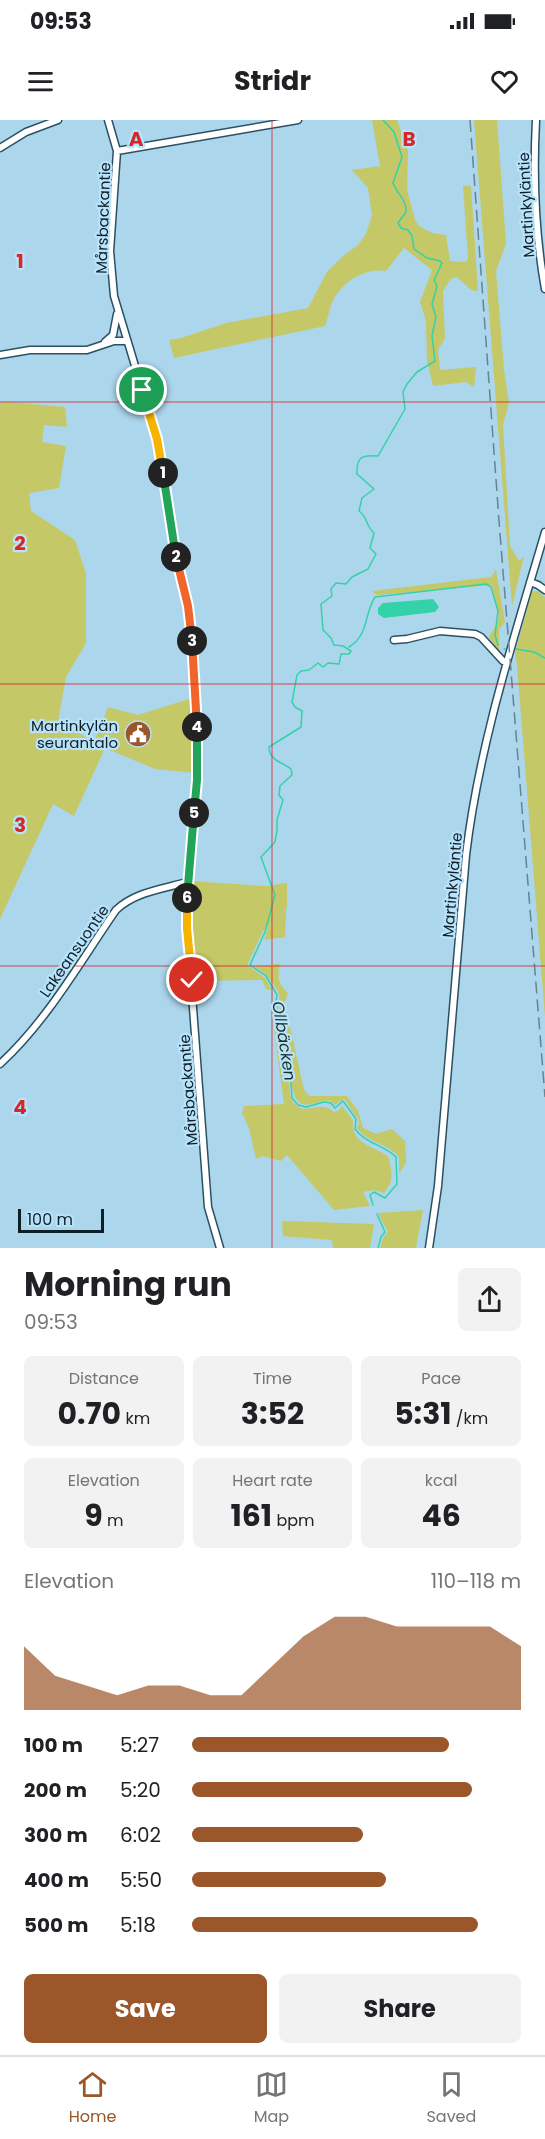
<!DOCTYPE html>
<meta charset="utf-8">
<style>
:root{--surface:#fff;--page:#f2f2f2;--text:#202124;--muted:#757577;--line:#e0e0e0;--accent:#9b562a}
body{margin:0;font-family:Poppins,sans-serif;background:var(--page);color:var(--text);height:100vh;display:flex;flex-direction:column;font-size:22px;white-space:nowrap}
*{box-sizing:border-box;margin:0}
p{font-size:20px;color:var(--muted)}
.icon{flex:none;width:33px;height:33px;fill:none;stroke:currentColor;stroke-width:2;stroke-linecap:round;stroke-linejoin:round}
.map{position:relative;height:1128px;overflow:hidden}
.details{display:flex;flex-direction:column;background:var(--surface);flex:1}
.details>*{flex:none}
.scale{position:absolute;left:18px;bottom:15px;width:86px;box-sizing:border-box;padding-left:6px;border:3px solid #0f1f27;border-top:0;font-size:16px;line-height:21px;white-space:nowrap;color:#0f1f27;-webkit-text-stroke:4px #b9e3fa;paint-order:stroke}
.pin{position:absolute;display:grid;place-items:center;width:51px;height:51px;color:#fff;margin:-26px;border:3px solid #fff;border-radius:50%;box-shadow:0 2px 6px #0007}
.km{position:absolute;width:30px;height:30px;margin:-15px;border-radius:50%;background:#222;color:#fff;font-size:16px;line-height:30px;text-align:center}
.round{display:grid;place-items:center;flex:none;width:63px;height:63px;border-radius:9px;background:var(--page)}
.summary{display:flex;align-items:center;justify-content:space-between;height:102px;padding:0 24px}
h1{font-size:33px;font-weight:700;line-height:45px}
.metrics{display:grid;grid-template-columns:repeat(3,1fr);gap:9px;height:102px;padding:6px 24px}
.metrics div{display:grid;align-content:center;border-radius:9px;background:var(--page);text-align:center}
.metrics b{font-size:30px;font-weight:700}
.metrics small{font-size:16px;font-weight:400}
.metrics p{font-size:16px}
.chart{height:168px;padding:12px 24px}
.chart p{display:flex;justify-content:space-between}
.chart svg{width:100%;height:108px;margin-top:6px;fill:var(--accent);opacity:.7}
.primary-button{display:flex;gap:12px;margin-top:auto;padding:12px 24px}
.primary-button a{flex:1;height:69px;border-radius:9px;background:var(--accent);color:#fff;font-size:24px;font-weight:700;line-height:69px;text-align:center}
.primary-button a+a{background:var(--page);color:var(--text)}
ul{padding:0 24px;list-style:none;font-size:20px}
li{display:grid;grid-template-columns:96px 72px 1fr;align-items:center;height:45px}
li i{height:15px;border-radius:8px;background:var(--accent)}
.status{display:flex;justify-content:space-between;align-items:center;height:42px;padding:0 30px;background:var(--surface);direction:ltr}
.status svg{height:16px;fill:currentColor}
header{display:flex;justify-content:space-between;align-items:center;height:78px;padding:0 24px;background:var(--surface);font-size:27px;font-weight:700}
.dock{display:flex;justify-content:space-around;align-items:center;height:84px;border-top:2px solid var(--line);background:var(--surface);font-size:16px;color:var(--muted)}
.dock a{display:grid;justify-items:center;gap:3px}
.dock .active{color:var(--accent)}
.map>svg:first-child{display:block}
.green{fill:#c4c866}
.water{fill:#34d2a9}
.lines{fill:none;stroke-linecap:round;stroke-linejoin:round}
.stream{stroke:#34d2a9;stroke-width:1.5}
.minor-casing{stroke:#2a5163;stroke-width:9}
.minor{stroke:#fff;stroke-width:6}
.rail{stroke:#658393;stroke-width:1.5;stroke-dasharray:12 6;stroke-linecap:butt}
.split-1-casing{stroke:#fff;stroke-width:12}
.split-2-casing{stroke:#fff;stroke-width:12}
.split-3-casing{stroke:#fff;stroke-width:12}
.split-4-casing{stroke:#fff;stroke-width:12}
.split-5-casing{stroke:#fff;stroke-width:12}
.split-6-casing{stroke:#fff;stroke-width:12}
.split-7-casing{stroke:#fff;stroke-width:12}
.split-1{stroke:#f5b400;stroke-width:8}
.split-2{stroke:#22a559;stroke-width:8}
.split-3{stroke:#f0652b;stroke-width:8}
.split-4{stroke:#f0652b;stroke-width:8}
.split-5{stroke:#22a559;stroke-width:8}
.split-6{stroke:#22a559;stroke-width:8}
.split-7{stroke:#f5b400;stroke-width:8}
.grid{fill:none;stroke:#d62828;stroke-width:1.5;stroke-opacity:0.55}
.labels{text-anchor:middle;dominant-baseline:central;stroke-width:4.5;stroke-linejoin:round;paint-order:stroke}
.street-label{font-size:15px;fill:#0f1f27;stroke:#b9e3fa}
.poi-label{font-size:15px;fill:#0f1f27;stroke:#b9e3fa;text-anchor:end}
.water-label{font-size:16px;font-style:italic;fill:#1a322a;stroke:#b9e3fa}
.grid-label{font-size:20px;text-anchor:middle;font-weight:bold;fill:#d62828;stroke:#b9e3fa;stroke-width:4.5;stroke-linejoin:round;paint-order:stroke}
</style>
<div class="status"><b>09:53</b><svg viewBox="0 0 49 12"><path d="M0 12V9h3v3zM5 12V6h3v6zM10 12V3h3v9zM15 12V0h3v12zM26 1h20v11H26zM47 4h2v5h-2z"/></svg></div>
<header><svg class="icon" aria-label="menu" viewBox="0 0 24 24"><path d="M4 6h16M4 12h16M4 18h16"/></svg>Stridr<svg class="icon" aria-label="heart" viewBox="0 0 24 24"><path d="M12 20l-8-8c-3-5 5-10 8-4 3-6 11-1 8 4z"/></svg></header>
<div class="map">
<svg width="545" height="1128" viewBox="0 0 545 1128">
<rect width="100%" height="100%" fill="#acd6ec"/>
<path class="green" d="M372,0H397L408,31L407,69L415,100L419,106L432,113L446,115L450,141L466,142L468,138L463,66H471L478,171L471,170L457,157L451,159L443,171L445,218L438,230L440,250L476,247L474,267L466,262L433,266L427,241L426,201L420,182L432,150L404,128L386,151C364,148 341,162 332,183C329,190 328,198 325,206L174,238L169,220L181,218L226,203L308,188L327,152L343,136L358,125L366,114L372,95L368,68L352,50L380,46Z
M474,0H497L506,124L496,151L504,250L509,283L503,305L510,426L519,441L524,436L512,486Z
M8,282L65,287L67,307L44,305L42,322L66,326L59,368L29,373L31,391L75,420L86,453V523L66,557L58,601L94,622L108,587L138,595L189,579L194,582L195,653L155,649L105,628L74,696L53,684L0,799V283Z
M496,450L505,502L499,509V532L489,517L499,499L492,465L376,475L372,471L491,457Z
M532,471L539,472L545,477V897L517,545L515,533Z
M191,761L265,766L287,763V788L263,811L247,845L265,858L272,870L266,869L262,860L197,861L191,802Z
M286,789L285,817L264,820L268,807Z
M280,844C277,857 278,864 288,873C284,886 281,885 288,898L304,970L310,976H347L358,991L363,1008L376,1014L392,1009L405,1021L406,1042L399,1054V1037C386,1022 368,1023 357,1008L359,1004L358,998C352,993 350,985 344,979L335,985L331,981C321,979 308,988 300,983C287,976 290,918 286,903C284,897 280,892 279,886C279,881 280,877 278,872C272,860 265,853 254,846Z
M271,884L281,903L291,979C304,1001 318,977 334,992L338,991L342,986L353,1000C350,1023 371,1025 388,1036C392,1051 395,1060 384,1073L374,1070L363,1072L370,1086L334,1090L287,1035L281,1041L262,1036L256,1039L249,1008L242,993L244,986L284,984Z
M423,1090L416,1128H380L383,1118L388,1112L378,1093Z
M282,1101L374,1104L370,1128H333L332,1120L283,1116Z"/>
<path class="water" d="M433,479L439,487L435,492L384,498L378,494V488L383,483Z"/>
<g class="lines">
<path class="stream" d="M349,527C369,515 364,494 375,477L486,464L491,467L498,491L495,515L498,525
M504,529H507
M516,529L534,532L545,538
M373,1085L370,1075L374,1072L385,1078L397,1064L396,1037C384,1025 365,1023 355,1009L356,999L343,981L335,988L331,983L324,982L306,987L298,985L292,978L290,950L286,936L284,902L278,893L276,883L277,875L266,856L250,845L265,812L275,775L261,737L275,722L277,711V700L283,680L279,675L280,666L292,655L291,649C283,642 269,641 269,627L301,607L302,591L295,587L292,582L297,555L301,551L309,550L318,543L323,547L328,543L339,544L341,534H349L351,531L343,526L334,525L331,518L323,510L321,484L332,476L331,469L336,463L346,464L352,457L368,449L376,434L370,428L374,413C366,407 368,397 359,391L362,378L374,369L357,354C356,336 363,335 378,336L405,289L403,272L407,264L417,252L435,241L432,216L436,197L432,184L437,166L434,160L442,143L440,141L427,138L414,129L412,116L408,110L401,108L398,103L406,92C407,80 397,74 393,63L402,37L394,12L383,0
M377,1094L385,1112L381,1117L378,1128"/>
<defs>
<path id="minor" d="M108,0L117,31
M536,0C533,57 535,113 545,169
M0,28L26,12L58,0
M105,222L113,215L117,194
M0,235L30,230H87L114,221H127
M530,462L538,465L545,470
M394,520L407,519L440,511L475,514L481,517L503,541L507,542
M0,944C47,901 80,842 116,790C135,772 162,769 187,762
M220,1128L208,1087L187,808V762L197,660L196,577L194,533L188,486L178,444L157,319L114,176L110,131L117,31L298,0
M429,1128L438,1066L466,735C479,625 514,518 545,412"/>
</defs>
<use href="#minor" class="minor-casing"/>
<use href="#minor" class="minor"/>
<path class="rail" d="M470,0L499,401L545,977"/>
</g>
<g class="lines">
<defs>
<path id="split-1" d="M142,270L157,319L163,353"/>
<path id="split-2" d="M163,353L176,437"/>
<path id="split-3" d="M176,437L188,486L192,521"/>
<path id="split-4" d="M192,521L197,607"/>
<path id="split-5" d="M194,693L197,660V607"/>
<path id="split-6" d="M187,778L194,693"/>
<path id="split-7" d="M187,778V808L192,860"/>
</defs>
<use href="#split-1" class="split-1-casing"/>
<use href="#split-2" class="split-2-casing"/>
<use href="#split-3" class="split-3-casing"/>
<use href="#split-4" class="split-4-casing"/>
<use href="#split-5" class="split-5-casing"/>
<use href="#split-6" class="split-6-casing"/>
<use href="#split-7" class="split-7-casing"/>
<use href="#split-1" class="split-1"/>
<use href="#split-2" class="split-2"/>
<use href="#split-3" class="split-3"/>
<use href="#split-4" class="split-4"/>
<use href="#split-5" class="split-5"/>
<use href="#split-6" class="split-6"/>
<use href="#split-7" class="split-7"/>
</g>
<path class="grid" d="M272,0V1128M0,282H545M0,564H545M0,846H545"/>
<defs>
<symbol id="civic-disc" viewBox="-11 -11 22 22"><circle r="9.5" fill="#9b562a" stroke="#b9e3fa"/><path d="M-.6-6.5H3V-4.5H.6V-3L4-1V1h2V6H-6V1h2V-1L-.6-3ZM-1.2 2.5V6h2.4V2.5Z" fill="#fff"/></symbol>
</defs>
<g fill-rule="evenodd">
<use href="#civic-disc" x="123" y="599" width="30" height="30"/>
</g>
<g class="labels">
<g class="street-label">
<text transform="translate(526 85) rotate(-93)">Martinkyläntie</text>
<text transform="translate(103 98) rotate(-88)">Mårsbackantie</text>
<text transform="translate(452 765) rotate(-85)">Martinkyläntie</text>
<text transform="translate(74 831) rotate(-55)">Lakeansuontie</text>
<text transform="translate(188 970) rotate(-94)">Mårsbackantie</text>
</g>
<g class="poi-label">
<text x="118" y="605">Martinkylän<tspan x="118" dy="17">seurantalo</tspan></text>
</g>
<g class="water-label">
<text transform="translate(284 921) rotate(81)">Ollbäcken</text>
</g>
</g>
<g class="grid-label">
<text x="136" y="26">A</text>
<text x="409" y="26">B</text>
<text x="20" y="148">1</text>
<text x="20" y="430">2</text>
<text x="20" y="712">3</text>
<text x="20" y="994">4</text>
</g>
</svg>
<div class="scale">100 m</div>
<div class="pin" style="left:142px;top:270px;background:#1e9e55"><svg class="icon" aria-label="arrive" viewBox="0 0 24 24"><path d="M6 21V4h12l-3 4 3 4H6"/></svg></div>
<div class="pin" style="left:192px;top:860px;background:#d93025"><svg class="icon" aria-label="check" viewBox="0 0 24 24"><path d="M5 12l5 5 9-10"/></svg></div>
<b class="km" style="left:163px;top:353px">1</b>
<b class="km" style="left:176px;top:437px">2</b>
<b class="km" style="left:192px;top:521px">3</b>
<b class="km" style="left:197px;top:607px">4</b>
<b class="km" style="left:194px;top:693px">5</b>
<b class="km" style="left:187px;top:778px">6</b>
</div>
<section class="details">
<div class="summary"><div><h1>Morning run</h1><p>09:53</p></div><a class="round"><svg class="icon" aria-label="share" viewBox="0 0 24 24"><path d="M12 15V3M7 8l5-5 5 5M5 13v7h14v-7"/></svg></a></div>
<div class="metrics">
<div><p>Distance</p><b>0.70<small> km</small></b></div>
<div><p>Time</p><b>3:52</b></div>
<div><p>Pace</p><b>5:31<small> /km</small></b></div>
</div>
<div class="metrics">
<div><p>Elevation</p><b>9<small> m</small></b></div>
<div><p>Heart rate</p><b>161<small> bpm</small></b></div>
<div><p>kcal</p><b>46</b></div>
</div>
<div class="chart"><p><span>Elevation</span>110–118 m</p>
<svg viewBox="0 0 160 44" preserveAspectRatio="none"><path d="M0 44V18L10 30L20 34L30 38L40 34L50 34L60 38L70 38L80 26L90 14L100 6L110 6L120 10L130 10L140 10L150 10L160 18V44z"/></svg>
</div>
<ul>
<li><b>100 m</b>5:27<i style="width:78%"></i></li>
<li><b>200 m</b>5:20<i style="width:85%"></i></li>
<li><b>300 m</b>6:02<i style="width:52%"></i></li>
<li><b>400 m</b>5:50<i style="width:59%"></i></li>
<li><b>500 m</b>5:18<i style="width:87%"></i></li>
</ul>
<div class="primary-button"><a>Save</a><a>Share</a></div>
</section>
<nav class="dock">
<a class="active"><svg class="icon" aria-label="home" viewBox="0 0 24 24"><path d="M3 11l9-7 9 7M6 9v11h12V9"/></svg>Home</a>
<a><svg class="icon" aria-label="map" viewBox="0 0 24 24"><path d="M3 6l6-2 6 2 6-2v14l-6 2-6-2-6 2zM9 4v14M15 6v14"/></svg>Map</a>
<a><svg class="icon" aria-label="saved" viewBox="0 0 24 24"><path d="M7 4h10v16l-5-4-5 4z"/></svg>Saved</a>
</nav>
